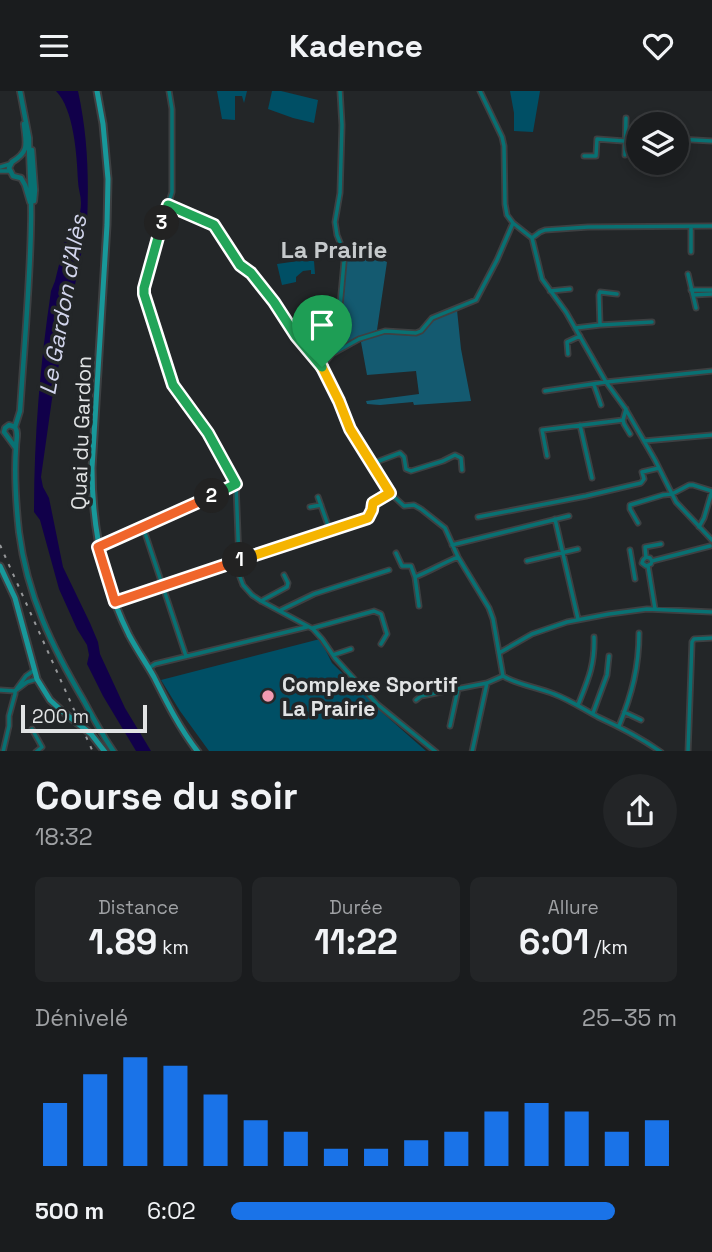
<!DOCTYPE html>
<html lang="fr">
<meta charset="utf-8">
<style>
:root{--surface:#1a1c1e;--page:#232527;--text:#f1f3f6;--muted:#9fa1a4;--line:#383a3c;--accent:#1a73e8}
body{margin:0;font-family:"Space Grotesk",sans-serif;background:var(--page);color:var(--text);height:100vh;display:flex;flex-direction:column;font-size:26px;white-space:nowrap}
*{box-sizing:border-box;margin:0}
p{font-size:23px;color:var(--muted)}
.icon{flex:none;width:38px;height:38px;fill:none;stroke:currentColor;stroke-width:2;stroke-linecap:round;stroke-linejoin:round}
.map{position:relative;height:660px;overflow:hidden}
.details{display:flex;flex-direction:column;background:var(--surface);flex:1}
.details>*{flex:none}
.buttons{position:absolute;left:626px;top:21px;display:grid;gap:14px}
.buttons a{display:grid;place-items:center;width:63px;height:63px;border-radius:50%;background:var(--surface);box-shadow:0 4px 10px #0003,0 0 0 2px var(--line);font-size:35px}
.scale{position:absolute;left:21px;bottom:18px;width:126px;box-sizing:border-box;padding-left:7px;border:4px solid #e1e3e4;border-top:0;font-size:19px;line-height:24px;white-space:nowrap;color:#e1e3e4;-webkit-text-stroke:5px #232628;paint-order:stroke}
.pin{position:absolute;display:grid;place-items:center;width:60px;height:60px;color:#fff;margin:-72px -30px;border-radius:50% 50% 50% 0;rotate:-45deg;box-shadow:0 0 7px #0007}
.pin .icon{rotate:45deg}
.km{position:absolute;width:35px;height:35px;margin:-18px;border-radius:50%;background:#222;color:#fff;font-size:19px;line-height:35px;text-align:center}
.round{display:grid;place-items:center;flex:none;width:74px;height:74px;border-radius:37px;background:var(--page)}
.headline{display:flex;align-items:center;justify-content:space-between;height:119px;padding:0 35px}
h1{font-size:38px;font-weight:700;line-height:52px}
.figures{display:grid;grid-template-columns:repeat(3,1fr);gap:10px;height:119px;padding:7px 35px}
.figures div{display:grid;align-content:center;border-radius:10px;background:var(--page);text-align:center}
.figures b{font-size:35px;font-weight:700}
.figures small{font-size:19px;font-weight:400}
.figures p{font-size:19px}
.chart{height:196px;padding:14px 35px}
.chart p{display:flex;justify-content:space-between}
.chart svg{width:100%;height:126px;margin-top:7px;stroke:var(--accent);stroke-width:6}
ul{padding:0 35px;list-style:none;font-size:23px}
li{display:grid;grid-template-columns:112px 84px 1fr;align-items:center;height:52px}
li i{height:18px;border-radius:9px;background:var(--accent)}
header{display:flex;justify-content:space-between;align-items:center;height:91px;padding:0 35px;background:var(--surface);font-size:32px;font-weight:700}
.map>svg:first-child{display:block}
.green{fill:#004f65}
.forest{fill:#145a70}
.water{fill:#11004a}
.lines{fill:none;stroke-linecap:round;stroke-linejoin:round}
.minor-casing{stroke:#3e4042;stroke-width:7}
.tertiary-casing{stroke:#3e4042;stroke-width:8}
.secondary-casing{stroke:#3e4042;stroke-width:9}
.minor{stroke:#087173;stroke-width:3.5}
.tertiary{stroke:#087173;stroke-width:4.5}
.secondary{stroke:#18989a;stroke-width:5}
.rail{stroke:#96989a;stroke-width:2;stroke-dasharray:3.5 7;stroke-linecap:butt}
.secondary-bridge-casing{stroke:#3e4042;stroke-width:9;stroke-linecap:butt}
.secondary-bridge{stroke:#18989a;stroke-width:5}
.split-1-casing{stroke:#fff;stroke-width:14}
.split-2-casing{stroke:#fff;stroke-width:14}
.split-3-casing{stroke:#fff;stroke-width:14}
.split-4-casing{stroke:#fff;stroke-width:14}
.split-1{stroke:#f5b400;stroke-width:9}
.split-2{stroke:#f0652b;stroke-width:9}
.split-3{stroke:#22a559;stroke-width:9}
.split-4{stroke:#22a559;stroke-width:9}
.poi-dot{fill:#f19ab1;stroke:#232628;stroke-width:2.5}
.labels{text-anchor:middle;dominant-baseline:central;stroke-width:7;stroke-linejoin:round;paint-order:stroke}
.street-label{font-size:21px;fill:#e1e3e4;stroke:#232628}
.poi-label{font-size:21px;font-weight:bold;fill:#e1e3e4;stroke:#232628;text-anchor:start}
.water-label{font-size:23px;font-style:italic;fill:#d2d5ec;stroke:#232628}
.quarter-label{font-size:24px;font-weight:bold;fill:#c6cacc;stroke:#232628}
</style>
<header><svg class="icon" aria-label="menu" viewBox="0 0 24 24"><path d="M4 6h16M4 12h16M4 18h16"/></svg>Kadence<svg class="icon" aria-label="heart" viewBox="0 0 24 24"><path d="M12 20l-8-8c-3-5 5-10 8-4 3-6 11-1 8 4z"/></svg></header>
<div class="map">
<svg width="712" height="661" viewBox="0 0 712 661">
<rect width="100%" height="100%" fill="#232628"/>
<path class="green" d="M217,0H247L244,12L242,5H235V29L222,28Z
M272,0H281L318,9L314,32L293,27L268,18Z
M510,0H540L533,41L514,40V22Z
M298,170H314L315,183H311V179L303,180L296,186V191L282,194L277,173Z
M320,548L332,572L384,623L426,660H209L180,620L161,589Z"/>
<path class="forest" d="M343,156L357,159L387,171L377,239L335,259L338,252L345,194V158Z
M457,219L461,258L471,310L414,314L413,311L380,314L367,313L366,310L419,303L416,280L367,284L361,251L378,243H419L436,227Z"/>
<path class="water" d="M56,0H78C88,46 89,87 87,134L52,308L41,386L43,396L49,407L63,476L90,532L98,551L100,563L125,617L151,660H136L103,605L87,573L89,564L87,554L77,538L59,498L40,429L34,421C34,347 40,273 51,200L55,190L68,137L72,136L70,148L71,150L73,149C75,137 81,125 81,112C81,104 78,97 78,90C77,65 74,18 56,0Z"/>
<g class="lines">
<defs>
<path id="minor" d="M169,0L172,18V101L152,168L144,203L173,294L208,343L236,393L239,470L240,486L243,494L252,504L261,510L313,538L322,548L335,567L377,613L436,661
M480,0L502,46L504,55L505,113L507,124L513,132L532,147L542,188L566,221L606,291L625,317L655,369L676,411L712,449
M677,48L712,50
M625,64L626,27
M584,65H596L597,48L637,51V46H639
M0,76L10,73
M0,80H10
M168,114L214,134L240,174L251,182L274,211L296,245L322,276L339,310L350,338L390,402L404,415L414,414L421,418L445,437L458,466L489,517L493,528L503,585C518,594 537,596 554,603C570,609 583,618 598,626C620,636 641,647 661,661
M532,147L540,141L545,139L588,136L712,135
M691,161V136
M688,183L696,217
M691,199H712
M550,200L570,198
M693,204L712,203
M600,234L599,204L600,201L617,203
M575,237L600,234L652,231
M332,263L337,248L344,171L343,159L337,144L335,131L340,102L342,34L340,0
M568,263L567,251L580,245
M322,275L332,263L359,248L385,240L416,242L421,240L432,227L476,209L497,169L513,132
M594,294L601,314
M545,300L606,291L712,280
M623,329L624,333L630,343
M580,334L592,387
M644,350L712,344
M547,365L542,339L623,329L626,318
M371,373L400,362L404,366L406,378L411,380L443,370L455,364L461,367L462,379
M318,406L330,440
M310,416L321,414
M478,426L586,405L641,392L644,388L642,381L659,377
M555,428L578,528
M638,432L630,418V414L663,404L672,403L689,394H693L712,400
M143,436L186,565
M699,436L704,427L712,400
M452,454L569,425
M98,456L236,393
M630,459L635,488
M396,462L402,475H411L415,486
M646,466L645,456L661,453
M527,470L578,458
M652,470L650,467L646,466L643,469L642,472L646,475L651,473L652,470L710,455
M648,475L655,518
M261,510L287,496L288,492L284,484
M115,511L368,427L372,419L373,412L390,402
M419,515L415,486C430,480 443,472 458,466
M281,519L314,503L389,479
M313,537L374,520L381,523L387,543L381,553
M499,562L532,543L567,531L609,523L647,518L712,521
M333,564L351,558
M149,577L155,573L307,536
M33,580L26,585L15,600L27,591L37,588
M0,599L15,600V603L9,625V635L3,661
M416,609L421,605L487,592L503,585
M578,614C588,589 595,574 594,546
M624,621L641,629
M593,622L607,584L609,565
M450,635L458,598
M619,635C632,603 639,576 639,542
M32,638L42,656L36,661
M472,661L487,592
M688,661L692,551L694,548L712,547"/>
<path id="tertiary" d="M20,0L29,47
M29,47C29,76 32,104 31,133C30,195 24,258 20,320L15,336C19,342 16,348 16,356C14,384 16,413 19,441C27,504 52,556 84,610C93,627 103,645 114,661
M32,59L35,99L34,110
M21,87L13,85L9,77L12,71C30,60 26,53 24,33
M21,87L25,94L30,111
M15,356L4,341L5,337L9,334L15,336"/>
<path id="secondary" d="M97,0L103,33L108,88L107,134L92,377C92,436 103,492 129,544C137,559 146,572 154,586C167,612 180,638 198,661
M0,475L15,507L37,588L50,609L62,620
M91,643L105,661"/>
</defs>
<use href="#minor" class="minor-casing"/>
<use href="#tertiary" class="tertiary-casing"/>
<use href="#secondary" class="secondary-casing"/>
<use href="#minor" class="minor"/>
<use href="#tertiary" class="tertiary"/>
<use href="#secondary" class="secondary"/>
<path class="rail" d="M0,454L93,661"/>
<defs>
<path id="secondary-bridge" d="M62,620L91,643"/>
</defs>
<use href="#secondary-bridge" class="secondary-bridge-casing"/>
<use href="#secondary-bridge" class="secondary-bridge"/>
</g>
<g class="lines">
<defs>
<path id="split-1" d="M240,469L368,427L372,419L373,412L390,402L350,338L339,310L322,276"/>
<path id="split-2" d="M212,405L98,456L115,511L240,469"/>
<path id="split-3" d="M162,132L144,197V203L173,294L208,342L236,393L212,405"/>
<path id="split-4" d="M162,132L168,114L214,134L240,174L251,182L274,211L296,245L322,276"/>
</defs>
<use href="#split-1" class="split-1-casing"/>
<use href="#split-2" class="split-2-casing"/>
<use href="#split-3" class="split-3-casing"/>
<use href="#split-4" class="split-4-casing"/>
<use href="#split-1" class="split-1"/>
<use href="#split-2" class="split-2"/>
<use href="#split-3" class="split-3"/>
<use href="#split-4" class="split-4"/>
</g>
<circle class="poi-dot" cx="268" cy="605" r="7"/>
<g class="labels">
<g class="street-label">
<text transform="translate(81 342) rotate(-88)">Quai du Gardon</text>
</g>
<g class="poi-label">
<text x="282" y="593">Complexe Sportif<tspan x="282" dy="24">La Prairie</tspan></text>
</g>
<g class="water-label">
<text transform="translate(63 214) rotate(-80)">Le Gardon d'Alès</text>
</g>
<g class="quarter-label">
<text x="334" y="158">La Prairie</text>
</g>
</g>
</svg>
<div class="buttons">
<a><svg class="icon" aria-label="layers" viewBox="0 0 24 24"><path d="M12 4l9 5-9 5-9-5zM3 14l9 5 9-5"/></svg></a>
</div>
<div class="scale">200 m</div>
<div class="pin" style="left:322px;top:276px;background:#1e9e55"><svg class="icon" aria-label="arrive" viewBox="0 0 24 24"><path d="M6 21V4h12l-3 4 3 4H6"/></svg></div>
<b class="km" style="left:240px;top:469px">1</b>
<b class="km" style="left:212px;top:405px">2</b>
<b class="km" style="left:162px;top:132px">3</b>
</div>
<section class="details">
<div class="headline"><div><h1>Course du soir</h1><p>18:32</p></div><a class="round"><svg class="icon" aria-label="share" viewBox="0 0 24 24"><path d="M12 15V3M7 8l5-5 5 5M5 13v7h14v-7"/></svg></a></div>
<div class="figures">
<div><p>Distance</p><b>1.89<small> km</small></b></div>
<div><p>Durée</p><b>11:22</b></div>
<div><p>Allure</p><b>6:01<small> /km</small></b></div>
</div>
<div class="chart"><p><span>Dénivelé</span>25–35 m</p>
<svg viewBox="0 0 160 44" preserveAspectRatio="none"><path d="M5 44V22M15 44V12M25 44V6M35 44V9M45 44V19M55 44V28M65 44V32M75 44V38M85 44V38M95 44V35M105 44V32M115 44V25M125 44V22M135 44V25M145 44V32M155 44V28"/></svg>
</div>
<ul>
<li><b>500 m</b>6:02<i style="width:86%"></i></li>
</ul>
</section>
